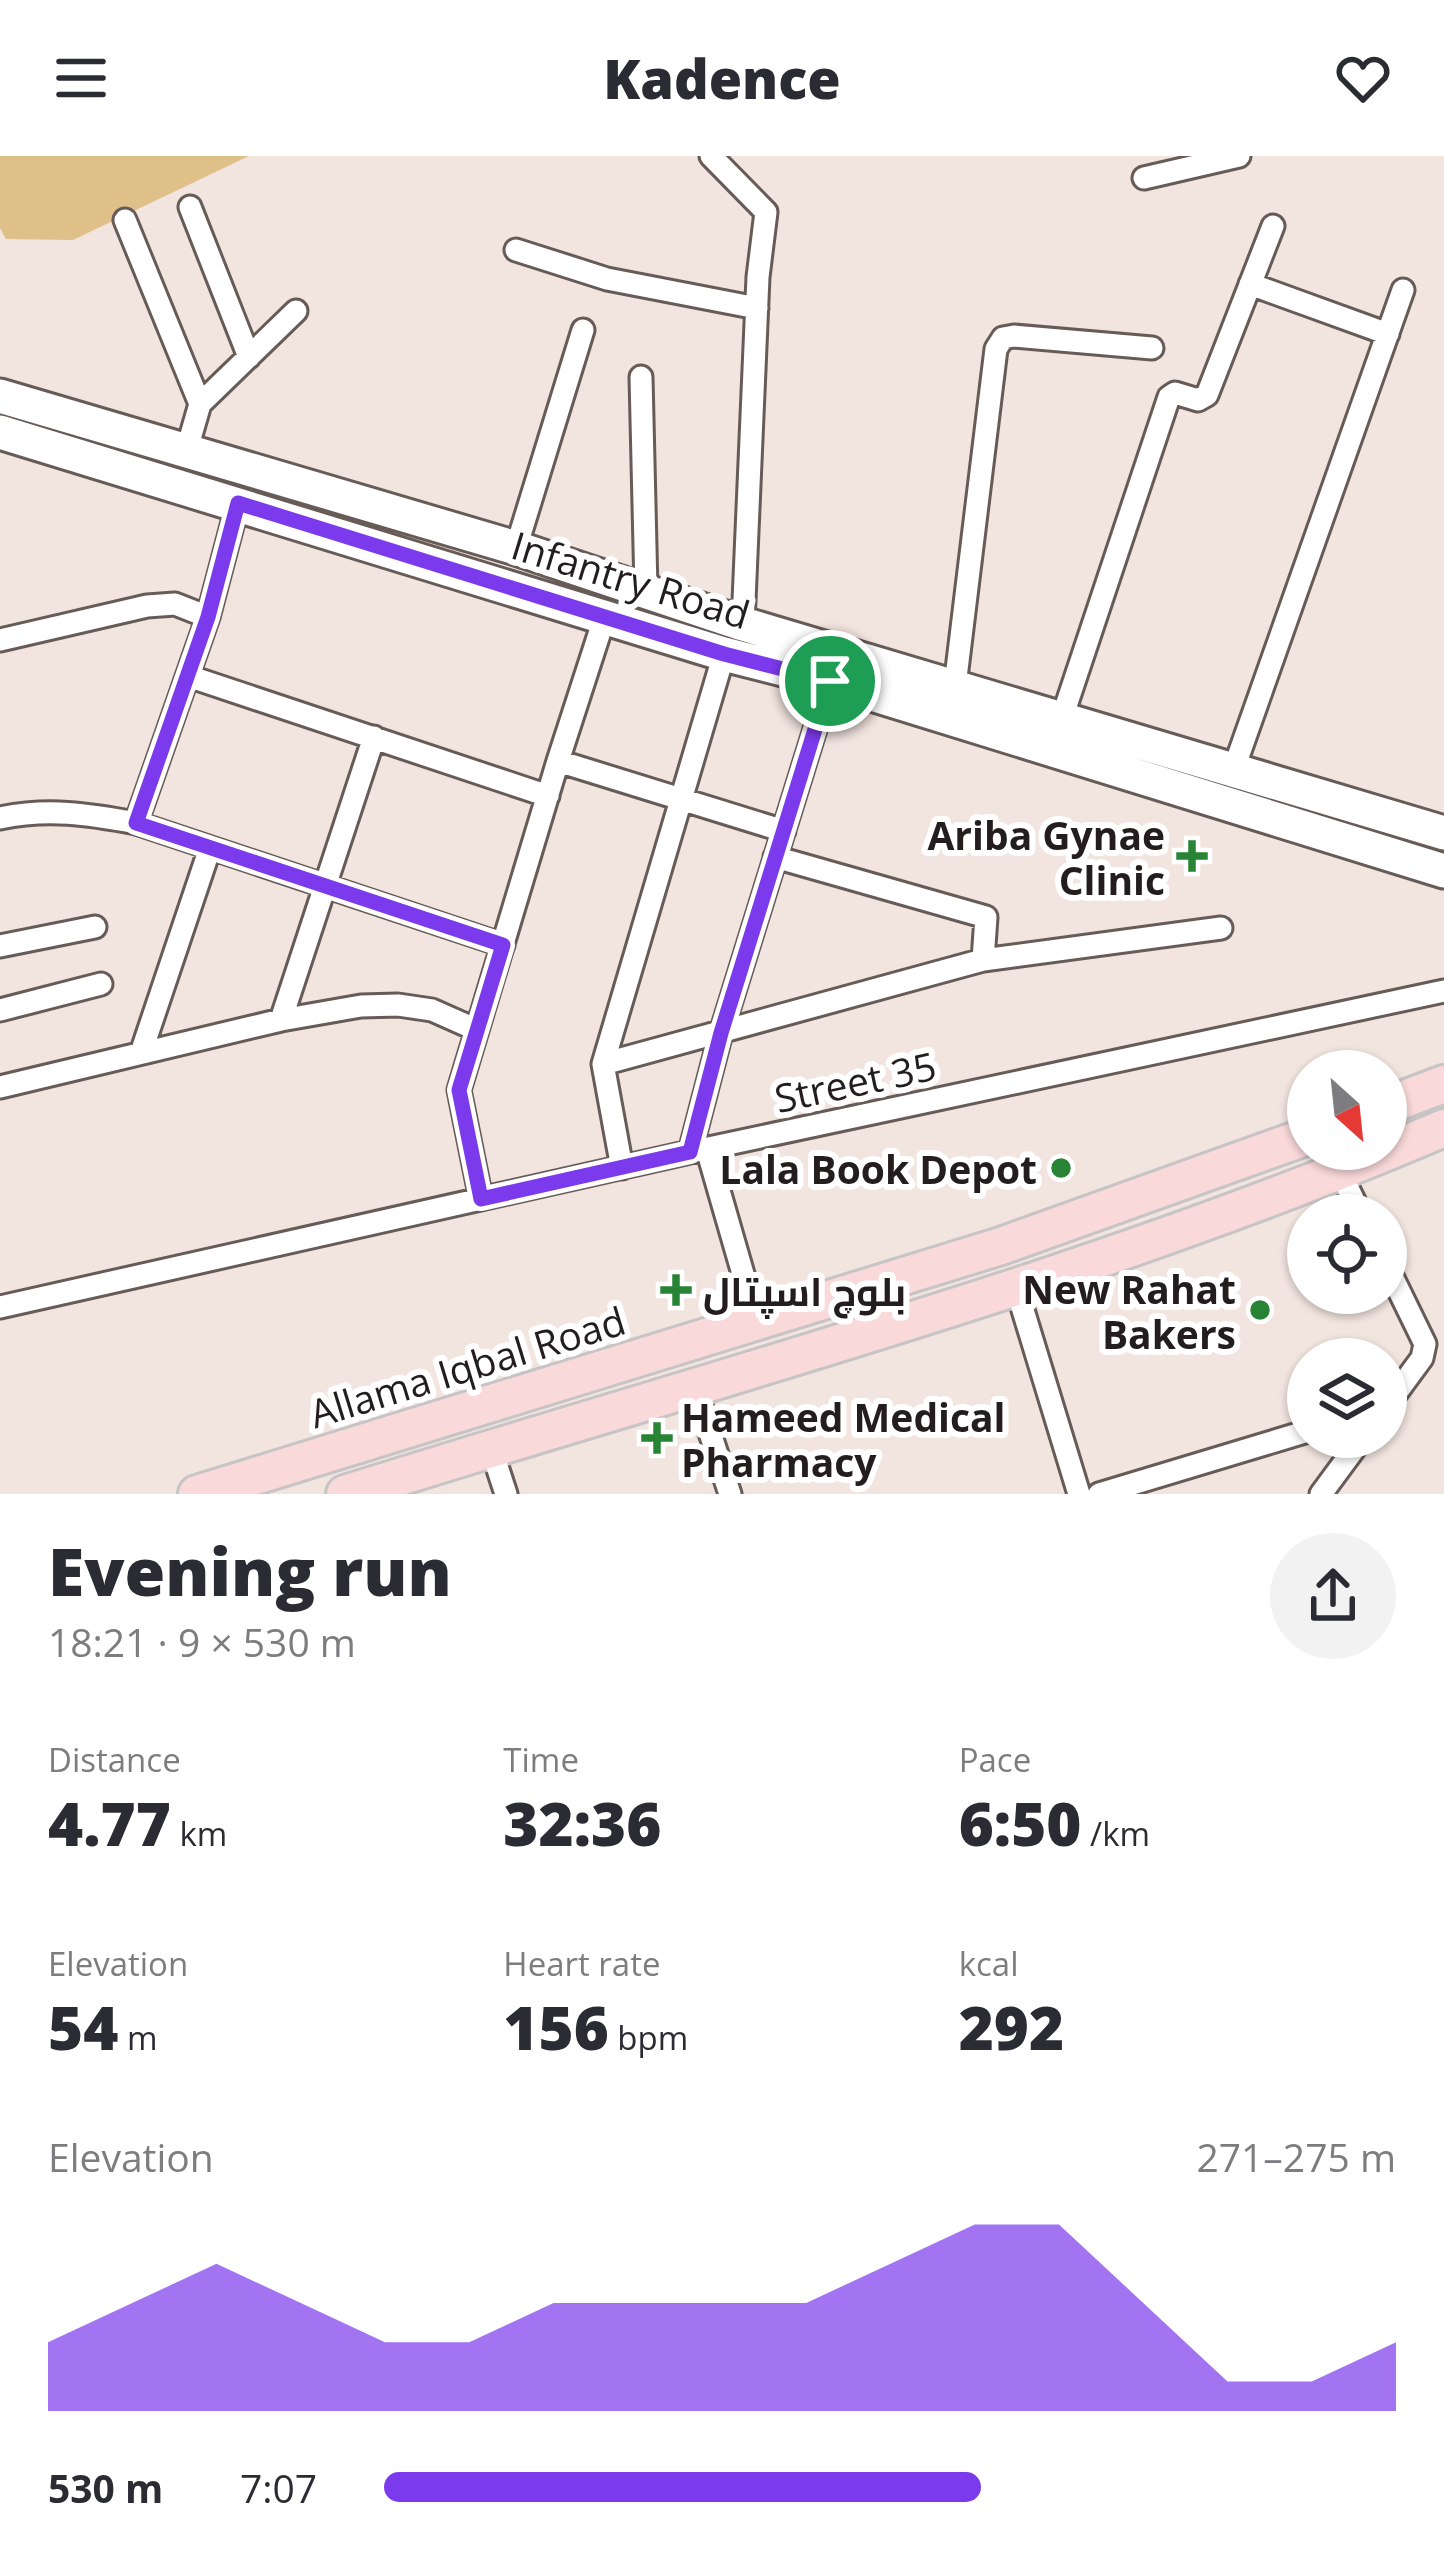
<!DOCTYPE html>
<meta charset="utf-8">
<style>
:root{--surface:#fff;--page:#f2f2f3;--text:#2b2b33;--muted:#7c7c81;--accent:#7c3aed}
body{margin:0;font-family:"Open Sans",Cairo,sans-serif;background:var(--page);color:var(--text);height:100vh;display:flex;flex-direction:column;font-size:45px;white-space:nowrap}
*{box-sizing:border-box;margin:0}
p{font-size:39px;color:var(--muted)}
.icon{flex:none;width:66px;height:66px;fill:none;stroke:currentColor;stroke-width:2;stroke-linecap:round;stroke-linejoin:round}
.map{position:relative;height:1338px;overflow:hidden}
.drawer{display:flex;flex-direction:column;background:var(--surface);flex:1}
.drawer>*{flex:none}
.needle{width:78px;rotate:153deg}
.fabs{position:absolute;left:1287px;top:894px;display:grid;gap:24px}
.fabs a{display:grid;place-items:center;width:120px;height:120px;border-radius:50%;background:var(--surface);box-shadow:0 3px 9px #0004;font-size:60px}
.pin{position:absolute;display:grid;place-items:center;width:102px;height:102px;color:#fff;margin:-51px;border:6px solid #fff;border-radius:50%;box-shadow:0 3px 12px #0007}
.round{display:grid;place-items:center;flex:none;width:126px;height:126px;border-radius:63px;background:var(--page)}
.headline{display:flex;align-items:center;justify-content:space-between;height:204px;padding:0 48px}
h1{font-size:66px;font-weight:800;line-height:90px}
.metrics{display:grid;grid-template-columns:repeat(3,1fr);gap:18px;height:204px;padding:12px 48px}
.metrics div{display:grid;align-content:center}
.metrics b{font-size:60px;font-weight:800}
.metrics small{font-size:33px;font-weight:400}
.metrics p{font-size:33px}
.chart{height:336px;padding:24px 48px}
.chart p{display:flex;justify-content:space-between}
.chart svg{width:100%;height:216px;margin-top:12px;fill:var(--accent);opacity:.7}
ul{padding:0 48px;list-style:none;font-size:39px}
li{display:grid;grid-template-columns:192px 144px 1fr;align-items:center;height:90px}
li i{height:30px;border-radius:15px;background:var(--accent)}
header{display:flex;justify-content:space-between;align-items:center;height:156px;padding:0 48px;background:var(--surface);font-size:54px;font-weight:800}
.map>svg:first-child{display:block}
.green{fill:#e0c089}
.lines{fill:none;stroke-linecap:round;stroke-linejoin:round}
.minor-casing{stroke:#675b57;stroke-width:27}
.secondary-casing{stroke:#675b57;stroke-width:39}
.primary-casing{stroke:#c6c4c4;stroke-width:42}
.minor{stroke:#fff;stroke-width:21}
.secondary{stroke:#fff;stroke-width:33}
.primary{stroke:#fad9da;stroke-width:36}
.route-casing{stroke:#fff;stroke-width:24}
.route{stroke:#7c3aed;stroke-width:15}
.poi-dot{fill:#288434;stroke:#fff;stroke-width:4.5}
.labels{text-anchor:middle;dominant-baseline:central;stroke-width:12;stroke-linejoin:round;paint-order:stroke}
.street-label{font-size:39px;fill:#231e1d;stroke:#fff}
.poi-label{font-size:39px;font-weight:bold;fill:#231e1d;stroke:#fff;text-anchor:end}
</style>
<header><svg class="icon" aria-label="menu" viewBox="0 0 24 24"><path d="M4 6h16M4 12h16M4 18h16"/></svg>Kadence<svg class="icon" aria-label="heart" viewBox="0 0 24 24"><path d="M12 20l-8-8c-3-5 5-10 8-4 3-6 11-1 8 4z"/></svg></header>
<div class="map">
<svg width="1444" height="1338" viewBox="0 0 1444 1338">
<rect width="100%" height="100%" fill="#f2e4df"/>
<path class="green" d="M0,0H249L73,84L6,83L0,72Z"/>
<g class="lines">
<defs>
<path id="minor" d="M711,0L766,56L758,121L743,468
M1144,22L1239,0
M190,51L249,201
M125,64L200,248
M516,94L607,123L757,152
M1250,128L1388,178
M641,221L646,434
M187,293L200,248L296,155
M238,347L208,461L136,667L503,789
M516,392L583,174
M605,460L558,605L784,675
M0,484L147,450L175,448L208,461
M188,520L548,640
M955,530L996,193L1003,182L1014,180L1152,192
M1062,562L1169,241L1175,237L1198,244L1207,239L1273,70
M1233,615L1403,134
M0,662C48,652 88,658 136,667
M775,701L986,761L983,804
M0,790L95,771
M0,854L101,828
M281,864L374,581
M141,897L210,692
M603,908L983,804L1221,772
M0,931L281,864L361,850L398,849L432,854L477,874
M707,993L756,1163
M690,996L721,877L830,525
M622,1012L603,908L724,498
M1340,1016L1361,1059
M481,1043L459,934L558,605
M1386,1108L1425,1188L1422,1202L1386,1251
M1016,1131L1079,1338
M0,1151L690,996L1444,835
M695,1231L730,1338
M491,1292L506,1338
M1099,1338L1308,1275
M1321,1338L1363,1281"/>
<path id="secondary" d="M0,240L516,392L743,468L1444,677
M0,276L724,498L830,525L1444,715"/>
<path id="primary" d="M1386,950L1444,928
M197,1338L1001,1090L1308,980
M345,1338C713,1222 1089,1124 1444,972"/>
</defs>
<use href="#minor" class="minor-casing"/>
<use href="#secondary" class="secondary-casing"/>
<use href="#primary" class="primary-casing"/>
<use href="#minor" class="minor"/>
<use href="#secondary" class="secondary"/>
<use href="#primary" class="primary"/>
</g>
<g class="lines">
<defs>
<path id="route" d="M238,347L724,498L830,525L721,877L690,996L481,1043L459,934L503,789L136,667L208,461Z"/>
</defs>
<use href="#route" class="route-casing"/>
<use href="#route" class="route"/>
</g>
<g class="poi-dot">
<path d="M1186 682h12v12h12v12h-12v12h-12v-12h-12v-12h12z"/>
<circle cx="1061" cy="1012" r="12"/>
<path d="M670 1116h12v12h12v12h-12v12h-12v-12h-12v-12h12z"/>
<circle cx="1260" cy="1154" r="12"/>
<path d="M651 1264h12v12h12v12h-12v12h-12v-12h-12v-12h12z"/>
</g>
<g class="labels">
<g class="street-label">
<text transform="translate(631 423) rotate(17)">Infantry Road</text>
<text transform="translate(855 925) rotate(-12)">Street 35</text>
<text transform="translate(467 1210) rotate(-17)">Allama Iqbal Road</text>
</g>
<g class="poi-label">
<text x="1165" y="678">Ariba Gynae<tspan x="1165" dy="45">Clinic</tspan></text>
<text x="1037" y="1012">Lala Book Depot</text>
<text x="1236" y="1132">New Rahat<tspan x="1236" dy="45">Bakers</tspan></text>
<text x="703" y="1134" text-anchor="start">بلوچ اسپتال</text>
<text x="681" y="1260" text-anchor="start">Hameed Medical<tspan x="681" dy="45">Pharmacy</tspan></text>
</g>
</g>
</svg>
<div class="fabs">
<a><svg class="needle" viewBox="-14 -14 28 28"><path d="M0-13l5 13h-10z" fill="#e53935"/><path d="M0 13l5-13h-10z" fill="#7c7c81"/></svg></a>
<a><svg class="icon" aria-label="locate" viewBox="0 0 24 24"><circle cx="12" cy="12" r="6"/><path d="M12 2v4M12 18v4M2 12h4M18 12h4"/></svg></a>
<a><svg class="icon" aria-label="layers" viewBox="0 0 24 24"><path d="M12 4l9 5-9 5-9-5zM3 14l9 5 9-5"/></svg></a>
</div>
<div class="pin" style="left:830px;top:525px;background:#1e9e55"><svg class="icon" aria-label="arrive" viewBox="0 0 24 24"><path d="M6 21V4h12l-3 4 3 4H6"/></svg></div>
</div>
<section class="drawer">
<div class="headline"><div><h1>Evening run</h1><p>18:21 · 9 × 530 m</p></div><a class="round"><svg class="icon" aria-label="share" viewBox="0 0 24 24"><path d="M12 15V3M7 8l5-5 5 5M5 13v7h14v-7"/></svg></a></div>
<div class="metrics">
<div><p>Distance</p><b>4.77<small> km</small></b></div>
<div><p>Time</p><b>32:36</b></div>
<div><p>Pace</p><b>6:50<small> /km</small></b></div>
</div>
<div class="metrics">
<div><p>Elevation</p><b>54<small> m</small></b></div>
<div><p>Heart rate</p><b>156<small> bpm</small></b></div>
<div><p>kcal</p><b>292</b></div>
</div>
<div class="chart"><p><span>Elevation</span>271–275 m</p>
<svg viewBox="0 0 160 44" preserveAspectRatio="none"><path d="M0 44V30L10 22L20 14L30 22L40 30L50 30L60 22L70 22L80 22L90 22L100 14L110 6L120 6L130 22L140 38L150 38L160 30V44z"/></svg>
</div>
<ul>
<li><b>530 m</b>7:07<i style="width:59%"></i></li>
</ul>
</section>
